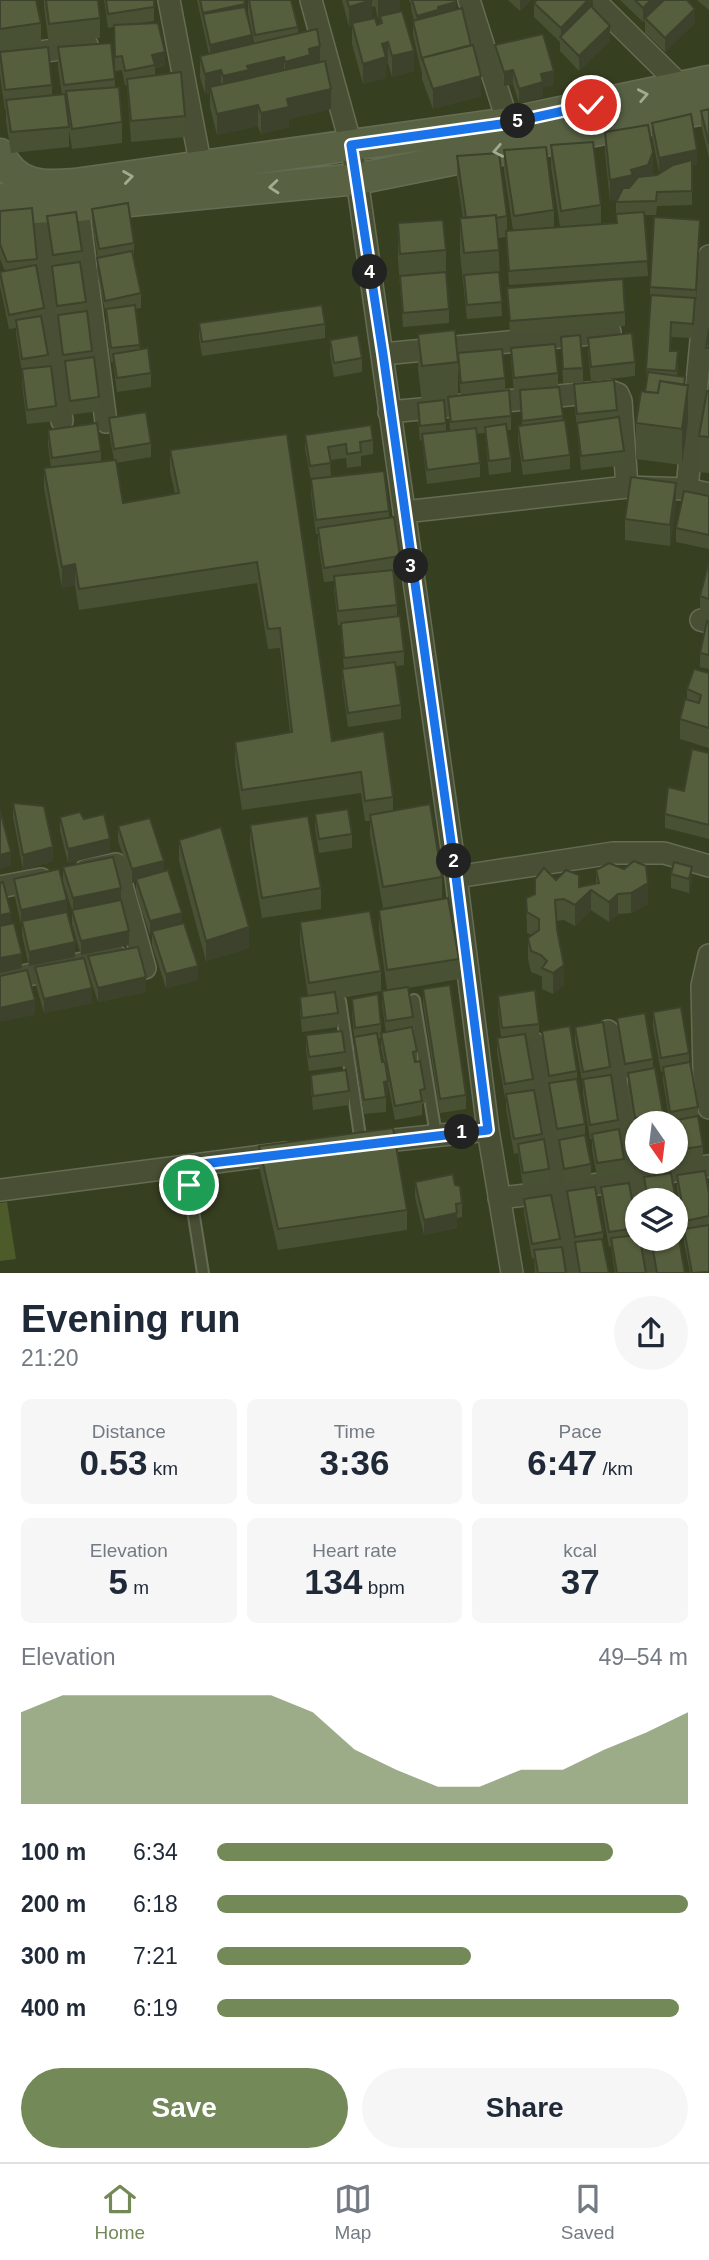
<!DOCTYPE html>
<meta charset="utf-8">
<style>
:root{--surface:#fff;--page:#f6f6f7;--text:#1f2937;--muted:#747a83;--line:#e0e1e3;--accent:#738958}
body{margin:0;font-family:Helvetica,sans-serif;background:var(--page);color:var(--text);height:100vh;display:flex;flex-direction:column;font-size:26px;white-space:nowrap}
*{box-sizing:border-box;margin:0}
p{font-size:23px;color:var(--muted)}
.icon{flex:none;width:38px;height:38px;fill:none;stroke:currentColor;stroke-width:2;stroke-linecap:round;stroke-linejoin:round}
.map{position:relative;height:1273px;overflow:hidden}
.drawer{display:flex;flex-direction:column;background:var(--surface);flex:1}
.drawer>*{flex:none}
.needle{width:46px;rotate:166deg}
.controls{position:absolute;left:625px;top:1111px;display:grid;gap:14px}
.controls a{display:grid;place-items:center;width:63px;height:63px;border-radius:50%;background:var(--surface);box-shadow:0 2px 5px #0004;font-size:35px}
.pin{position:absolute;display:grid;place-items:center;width:60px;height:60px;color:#fff;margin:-30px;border:4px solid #fff;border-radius:50%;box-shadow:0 2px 7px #0007}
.km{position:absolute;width:35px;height:35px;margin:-18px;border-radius:50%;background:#222;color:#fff;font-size:19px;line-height:35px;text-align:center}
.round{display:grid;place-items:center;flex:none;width:74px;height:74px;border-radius:37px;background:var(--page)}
.summary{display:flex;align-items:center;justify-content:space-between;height:119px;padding:0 21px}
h1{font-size:38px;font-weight:700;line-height:52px}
.metrics{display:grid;grid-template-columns:repeat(3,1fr);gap:10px;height:119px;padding:7px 21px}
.metrics div{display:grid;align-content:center;border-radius:10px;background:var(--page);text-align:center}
.metrics b{font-size:35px;font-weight:700}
.metrics small{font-size:19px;font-weight:400}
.metrics p{font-size:19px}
.chart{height:196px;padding:14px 21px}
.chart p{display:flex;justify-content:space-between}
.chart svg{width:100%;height:126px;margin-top:7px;fill:var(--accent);opacity:.7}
.primary-button{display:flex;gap:14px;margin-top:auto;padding:14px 21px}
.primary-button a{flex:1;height:80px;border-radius:42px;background:var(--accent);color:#fff;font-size:28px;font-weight:700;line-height:80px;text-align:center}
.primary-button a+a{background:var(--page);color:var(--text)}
ul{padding:0 21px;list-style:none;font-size:23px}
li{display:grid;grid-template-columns:112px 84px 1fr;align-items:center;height:52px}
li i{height:18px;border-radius:9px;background:var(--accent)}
.tabs{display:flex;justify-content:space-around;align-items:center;height:98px;border-top:2px solid var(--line);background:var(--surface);font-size:19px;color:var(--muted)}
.tabs a{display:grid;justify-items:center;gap:4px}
.tabs .active{color:var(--accent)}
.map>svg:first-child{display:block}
.water{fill:#4d5a2a}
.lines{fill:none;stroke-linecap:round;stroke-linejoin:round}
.lane-casing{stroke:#656c54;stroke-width:14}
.street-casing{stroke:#656c54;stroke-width:24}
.secondary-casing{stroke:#656c54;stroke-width:33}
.lane{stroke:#484f35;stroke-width:10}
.street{stroke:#484f35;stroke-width:21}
.secondary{stroke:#586243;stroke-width:30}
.wall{fill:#495134;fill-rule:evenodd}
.shaded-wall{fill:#3c422b}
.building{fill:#555e3d;stroke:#3c422b;stroke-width:2}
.oneway{stroke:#a2ab90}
.route-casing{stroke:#fff;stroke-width:14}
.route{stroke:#1a73e8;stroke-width:9}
</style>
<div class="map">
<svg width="709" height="1273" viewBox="0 0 709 1273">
<rect width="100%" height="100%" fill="#373f21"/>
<path class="water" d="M7,1202L16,1259L0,1261V1203Z"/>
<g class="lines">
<defs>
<path id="lane" d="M414,1000L436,1135
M340,1001L361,1143
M186,1166L203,1273"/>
<path id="street" d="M169,0L201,167
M311,0L351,145L357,179L456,877L488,1130L512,1273
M469,0L508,123
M594,0L682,87
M0,58L87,45
M76,192L106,422
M33,194L62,421
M383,354L610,332
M389,412L610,391L618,394L621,401L627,487
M687,489L709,256
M404,512L627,487L687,489L709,494
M701,620L709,622
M86,870L116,864L145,968
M456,877L613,853H664L709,866
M0,887L41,879
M709,955L702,986L704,1072L709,1108
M0,981L116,956
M608,1031L637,1206
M534,1043L572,1273
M367,1143L488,1130
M0,1190L286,1153
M499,1198C569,1191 639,1176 709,1166
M643,1239L648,1273"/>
<path id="secondary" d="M0,154C15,187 44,187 75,184L508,123L709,81
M0,199L34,208L78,206L357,179L709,108"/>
</defs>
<use href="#lane" class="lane-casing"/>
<use href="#street" class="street-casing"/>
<use href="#secondary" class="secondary-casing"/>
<use href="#lane" class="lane"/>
<use href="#street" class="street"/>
<use href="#secondary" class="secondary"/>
</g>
<path class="wall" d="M0,0L41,23V44L0,50Z
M44,0H98L100,18V38L49,45L44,7Z
M104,0H154V21L134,24L165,66L155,68V75L185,116V137L131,142L127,85H125L122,70L115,71L114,27L108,28Z
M197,0H244L252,44L254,43L248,13V0L298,27V33L320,62L331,109L289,119V127L261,134L258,126L217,135L210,107V93L205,94L200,77V56L209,54Z
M342,0H400V12L414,71L392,77L388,63L386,64V78L363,84L352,44V26L349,27ZM375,6L378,20L380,19V23L377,25L372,19V7Z
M409,0H455L456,9L481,96L433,109L422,79V74L413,35V21H414L411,8V2L410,3Z
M508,0H531L520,11Z
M593,0V9L610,41L579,71L560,51V42L534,17V3Z
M620,0H687L695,23L665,52L645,33V21L643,22Z
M697,0H709V10Z
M495,45L554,85L543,87V97L519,103L513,84L504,86L495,59Z
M58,47L115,79V87L122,122V143L72,149L69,130V147L11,153L6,121V110H5L0,75V52L52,85V95L62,94L58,68Z
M709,109V158L701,125V111Z
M652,123L697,164L692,166V205L657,206L656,215H644L648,276L509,285L506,237L498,238L502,316L467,319L460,254V218H463L457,177V156L507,216V231L513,230L504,171V150L554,210V227H560L551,166V145L601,205V224L616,223V202L617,199L610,201L605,153V132L653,173L652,175H657L662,172H659L652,137Z
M92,209L134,243V257L141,293V308L135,309L140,350L151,373V387L117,392L113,362H111L106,323V315L97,272V258H98L92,223Z
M0,211L37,259V273L44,308V322H42L48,355V366L56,406V421L27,424L22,384V373L16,334V328L9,329L0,286V272L5,271L0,259Z
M47,216L82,251V266H81L86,302V311L99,397V411L70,415L65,369H63L58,329V320H57L52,280V266L47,230Z
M398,223L446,250V272L449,309V323L403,327L398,259Z
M700,234L693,338L671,337L670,351L678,365L677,376L685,385L688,421L682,465L636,459V423L645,392L646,383L650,301V287Z
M507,288L625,312V326L510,335Z
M199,323L325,324V338L202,356L199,337Z
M709,329V362H706V348Z
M418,334L458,362L505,378V391L511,416V430H507L511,458V472L489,475L485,433L476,434L480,463V477L427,484L422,440L420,441L418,417V403L446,423V432L450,431L448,399L422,402L418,370ZM458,368L461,396H458Z
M561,337L583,368V382L563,383Z
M588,338L635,362V376L591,381L588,352Z
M330,340L362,358V372L334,377L330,354Z
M511,348L558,373V387L563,420L570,455V469L523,475L518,440V426H522L520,391L514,392L511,362Z
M574,384L617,410V417L624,451V465L581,470L574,398Z
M709,389V473L699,472V436Z
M109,418L151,443V457L116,463L123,503L175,494L170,471V450L287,434L332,741L393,797V811L442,877V898L383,908L370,835V821H365L361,793L242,810L235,763V742L290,732L280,648L268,649L257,583L79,610L75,585L62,588L44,488V468L51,467L48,444V430L101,451V461L114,460L109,432Z
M305,435L373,440V454L361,456V466L347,468L346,458L330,460L331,477L389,511V518L400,556V570L393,571L397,605V616L404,651V665L396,666L401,705V719L348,727L342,683V669H344L341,637V625H338L334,590V581L324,582L318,542V534H316L311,494V480L305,449Z
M709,496V549L676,542V528Z
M676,504L670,546L625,540V519Z
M709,565V613L700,610V596Z
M709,622V669L700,667V653Z
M709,673V748L680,739V719L687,700V689Z
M709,753V839L665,828V814L684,791Z
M13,803L53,861L23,870L13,817Z
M315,814L352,834V848L319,853L315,828Z
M60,817L84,819L110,853L68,863L60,831Z
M250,825L321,888V909L262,918L250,846Z
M118,826L164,871L182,923L198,980L166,988L152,945V935H150L136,893V882L132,883L118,840Z
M179,840L249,948L206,961L179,861Z
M674,862L692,881L689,893L671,888V874Z
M63,867L121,900L129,945L81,955L72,924V910L63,881Z
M596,870L648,904L631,913L618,914L609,922L591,910L575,926L564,920L556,921L564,985L553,994L542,989V977L541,976L531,972L528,959V938L532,935L527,933L526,898L535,894L556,880L579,887L596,883Z
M14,879L67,912L75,957L29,966L22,935V923L21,924L14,893Z
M379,910L459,959V979L408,988L413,1017V1028L417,1051V1062L425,1089V1103L422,1104V1115L395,1120L388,1084V1095L386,1096V1112L364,1114L354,1051V1037L352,1013V999L381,1024V1033L386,1032L382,1005V991L387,990L379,930ZM381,1038V1047L384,1062H382L378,1039Z
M300,922L381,971V991L336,999L338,1013V1027L302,1032L300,1011V997L308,996L300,943Z
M88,956L146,992L98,1002L88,971Z
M35,967L92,1003L44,1013L35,982Z
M423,989L466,1095V1109L440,1113L423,1003Z
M498,996L539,1024V1038L526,1040L533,1079V1090L549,1169V1183L523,1187L518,1153L514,1154L506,1108V1098H505L497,1052V1038L501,1037L498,1010Z
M653,1012L689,1053V1062L698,1107V1116L703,1146V1161L677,1164L676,1154V1124H670L663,1081V1071L661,1072L653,1027Z
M617,1018L653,1059V1069L663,1113V1124H637V1149L635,1132L628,1087V1077L625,1078L617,1032Z
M575,1027L610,1067V1075L624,1159V1173L597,1177L592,1149V1139H590L583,1094V1086L575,1041Z
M542,1031L577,1071V1079L585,1124V1135L591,1164V1179L564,1183L559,1154V1142L557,1143L549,1098V1090L542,1045Z
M306,1035L345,1052V1066L309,1071L306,1050Z
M311,1075L349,1091V1105L313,1110L311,1089Z
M259,1146L407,1210V1230L278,1250L259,1166Z
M639,1162H667V1165L640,1169Z
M671,1173L679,1218V1232H678L685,1273H654L649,1246V1239H676V1200H645L644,1192V1177Z
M677,1175L709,1193V1273H690L684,1243V1230L677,1189Z
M415,1182L455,1185L462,1203V1217L457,1218V1228L424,1235L415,1197Z
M601,1187L637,1228V1239L646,1273H615L611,1246L609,1247L601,1201Z
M567,1191L603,1232V1241L609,1273H577L575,1257V1248L567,1205Z
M524,1199L560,1239V1247L566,1273H535L534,1258L532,1259L524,1213Z"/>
<path class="shaded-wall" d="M372,0V21L352,23V26L349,27V7Z
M378,0H400V15L380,16V19L378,20Z
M520,0H531L520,11Z
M588,0H593V9L561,38V28Z
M651,0H665L645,18L643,22V8Z
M456,2V16L417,30V16L438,7Z
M245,4V18L203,14V27V13Z
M695,9V23L665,52V38Z
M610,26V41L579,71V56Z
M252,35V50L210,59V45Z
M388,42V63L386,64V78L363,84V64L382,44Z
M320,46V67L285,83V62L309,49Z
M414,51V71L392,77V56Z
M165,52V66L155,68L152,55Z
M284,57V78L223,97V76L247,66Z
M221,70V91L210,87V93L205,94V74Z
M513,70V84L504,86V72Z
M554,71V85L543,87V97L519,103V89L541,74Z
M481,76V96L433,109V89Z
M331,89V109L289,119V127L261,134V113L287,99Z
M258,105V126L217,135V114Z
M697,150V164L659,172V158Z
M653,152V173L648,185L633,195L610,201V180L631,170Z
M700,220V234L696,304V290Z
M688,385V421L682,465V429Z
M676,483V504L670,546V525Z
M75,564V585L62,588V567Z
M110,839V853L68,863V849Z
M53,847V861L23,870V855Z
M11,852V866L0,869V855Z
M164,861V875L136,879V882L132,883V869Z
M692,867V881L689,893V879Z
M648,883V904L631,913V893Z
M121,888V902L73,912V898Z
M591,890V910L575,926V905Z
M618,894V914L609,922V902Z
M67,900V914L21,924V910Z
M11,913V927L0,929V915Z
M182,913V928L152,931V935H150V921Z
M249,927V948L206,961V941Z
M129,931V945L81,955V941Z
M75,942V957L29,966V952Z
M22,954V968L0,973V958Z
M564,965V985L553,994V973Z
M198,966V980L166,988V974Z
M146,977V992L98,1002V988Z
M92,988V1003L44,1013V999Z
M35,1000V1015L0,1022V1008Z
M388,1081V1095L384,1096V1082Z
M457,1213V1228L424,1235V1220Z"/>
<path class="building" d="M0,0H36L41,23L0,29Z
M46,0H98L100,18L49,24Z
M106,0H154V7L108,14Z
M200,0H244L245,4L203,13Z
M249,0H291L298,27L255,35Z
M347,0H372L349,7Z
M412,0H455L456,2L438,7V10L417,16Z
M537,0H588L561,28L534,3Z
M635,0H651L643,8Z
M664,0H687L695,9L665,38L645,18Z
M591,6L610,26L579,56L560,37Z
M245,7L252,35L210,45L203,14Z
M462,8L471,45L422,58L423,60H422L413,21Z
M402,11L414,51L392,56L388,42L382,44L386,57L363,64L352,23L375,18L377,25L382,23L380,16Z
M158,23L165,52L152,55L155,65L125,71L122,56L115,57L114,25Z
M317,29L320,46L309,49L310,55L285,62L284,57L247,66L249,70L223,76L221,70L205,74L200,56Z
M543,34L554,71L541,74L543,82L519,89L513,70L504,72L495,45Z
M111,43L115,79L64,85L58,47Z
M473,45L481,76L433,89L422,58Z
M48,47L52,85L5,90L0,52Z
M325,61L331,89L287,99L289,107L261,113L258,105L217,114L210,87Z
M181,72L185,116L131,121L127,79Z
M119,87L122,122L72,129L66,91Z
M65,94L69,127L11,132L6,100Z
M709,109V144L701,111Z
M691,114L697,150L659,158L652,123Z
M648,125L653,152L648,165L631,170L633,175L610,180L605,132Z
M593,142L601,205L561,211L551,145Z
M546,147L554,210L514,216L504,150Z
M499,153L507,216L496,218V215L466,218L457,156Z
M692,160V191L657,192L656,201L616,202L623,188H629L638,177L657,175L673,165Z
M128,203L134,243L99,249L92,209Z
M32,208L37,259L7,262L0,244V211Z
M76,212L82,251L53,255L47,216Z
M644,212L648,261L509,271L506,231L617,223L616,214Z
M496,215L499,250L464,253L460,218Z
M654,217L700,220L696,290L650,287Z
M443,220L446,250L400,254L398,223Z
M132,251L141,293L105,301L97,258Z
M80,262L86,302L57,306L52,266Z
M36,265L44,308L9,315L0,272Z
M446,272L449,309L403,313L400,276Z
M499,272L502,302L467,305L464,275Z
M623,279L625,312L510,321L507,288Z
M651,295L695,298L693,324L671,322L670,351H678L676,371L646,369Z
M135,305L140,345L111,348L106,309Z
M322,305L325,324L202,342L199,323Z
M87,311L92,351L63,355L58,315Z
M41,316L48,355L22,359L16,320Z
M709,329V348H706Z
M455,330L458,362L422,366L418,334Z
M632,333L635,362L591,367L588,338Z
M358,335L362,358L334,363L330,340Z
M580,335L583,368L563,369L561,337Z
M555,344L558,373L514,378L511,348Z
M148,348L151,373L117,378L113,354Z
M502,349L505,378L461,383L458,353Z
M94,357L99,397L70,401L65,361Z
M51,366L56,406L27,410L22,369Z
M648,372L685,377L684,385L660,381L658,393L645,392Z
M614,380L617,410L577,414L574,384Z
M660,381L688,385L682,429L636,423L641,391L658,393Z
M559,387L563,416L522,421L520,390Z
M509,390L511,416L451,422L448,397Z
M707,391H709V437L699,436Z
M444,400L446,423L420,426L418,403Z
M146,412L151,443L114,449L109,418Z
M619,417L624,451L581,456L577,423Z
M565,420L570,455L523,461L518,426Z
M97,423L101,451L52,458L48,430Z
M506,424L511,458L489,461L485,427Z
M371,425L373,440L360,442L361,452L347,454L346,444L328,447L331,463L310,466L305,435Z
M476,428L480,463L427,470L422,434Z
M287,434L332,741L384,731L393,797L365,801L361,772L242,790L235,742L292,732L280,628L268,629L257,562L79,589L75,564L62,567L44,468L116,460L123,503L179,493L170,450Z
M384,471L389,511L316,520L311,479Z
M631,477L676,483L670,525L625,519Z
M684,491L709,496V535L676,528Z
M394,517L400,556L324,568L318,528Z
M708,565H709V599L700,596Z
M393,570L397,605L338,611L334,576Z
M400,616L404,651L344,658L341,623Z
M707,621L709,622V655L700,653Z
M395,662L401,705L348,713L342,669Z
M694,669L709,673V728L680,719L685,699L699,703L701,695L687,689Z
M692,749L709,753V825L665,814L668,787L684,791Z
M13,803L44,806L53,847L23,855Z
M430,804L442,877L383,887L370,815Z
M348,809L352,834L319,839L315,814Z
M0,810L11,852L0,855Z
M80,812L84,819L104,814L110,839L68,849L60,817Z
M308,816L321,888L262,898L250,825Z
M150,818L164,861L132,869L118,826Z
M221,827L249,927L206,941L179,840Z
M113,857L121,888L73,898L63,867Z
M634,861L646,866L648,883L631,893L618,894L609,902L591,890L575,905L564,899L555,900L557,929L564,965L553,973L542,968L547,961L541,955L531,951L528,938L539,930V919L527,912L526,898L535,894V879L544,868L556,880L566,870L579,875V887L599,883L596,870L609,863L624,869Z
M674,862L692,867L689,879L671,874Z
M59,869L67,900L21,910L14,879Z
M168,870L182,913L150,921L136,879Z
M3,882L11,913L0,915V883Z
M448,898L459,959L387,970L379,910Z
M121,900L129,931L81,941L72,910Z
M370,911L381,971L309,983L300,922Z
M67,912L75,942L29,952L22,921Z
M14,923L22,954L0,958V926Z
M184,923L198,966L166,974L152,931Z
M138,947L146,977L98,988L88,956Z
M84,958L92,988L44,999L35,967Z
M27,970L35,1000L0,1008V976Z
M450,985L466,1095L440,1099L423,989Z
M408,987L413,1017L386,1021L382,991Z
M535,990L539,1024L502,1028L498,996Z
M335,992L338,1013L302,1018L300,997Z
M378,994L381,1024L355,1028L352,999Z
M681,1007L689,1053L661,1058L653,1012Z
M645,1013L653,1059L625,1064L617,1018Z
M603,1022L610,1067L583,1072L575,1027Z
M570,1026L577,1071L549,1076L542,1031Z
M412,1027L417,1051L413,1052L415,1062L420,1061L425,1089L420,1090L422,1101L395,1106L381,1033Z
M342,1031L345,1052L309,1057L306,1035Z
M377,1033L382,1062H385L388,1081L384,1082L386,1097L364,1100L354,1037Z
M525,1034L533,1079L505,1084L497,1038Z
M690,1062L698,1107L670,1112L663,1067Z
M655,1068L663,1113L635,1118L628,1073Z
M346,1070L349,1091L313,1096L311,1075Z
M611,1075L618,1120L590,1125L583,1079Z
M577,1079L585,1124L557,1129L549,1083Z
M534,1090L542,1134L514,1139L506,1094Z
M698,1116L703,1146L677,1150L676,1140V1124H673L672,1121Z
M662,1121V1124H647Z
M393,1128L407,1210L278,1229L259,1146Z
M619,1129L624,1159L597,1163L592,1134Z
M585,1135L591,1164L564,1169L559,1140Z
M544,1139L549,1169L523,1173L518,1144Z
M705,1171L709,1193V1216L685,1221L677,1175Z
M671,1173L679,1218L676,1219V1200H648L644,1177Z
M453,1174L455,1185L460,1186L462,1203L456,1204L457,1213L424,1220L415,1182Z
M629,1183L637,1228L609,1232L601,1187Z
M595,1187L603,1232L575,1237L567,1191Z
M551,1195L560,1239L532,1244L524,1199Z
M709,1225V1272L692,1273L684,1229Z
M677,1228L685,1273H657L651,1239H676V1229Z
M637,1235V1239H640L646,1273H617L611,1238Z
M602,1239L609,1273H580L575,1242Z
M562,1247L566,1273H538L534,1250Z"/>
<defs><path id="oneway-chevron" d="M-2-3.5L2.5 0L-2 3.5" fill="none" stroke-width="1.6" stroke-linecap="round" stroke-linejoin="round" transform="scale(1.75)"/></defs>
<g class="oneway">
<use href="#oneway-chevron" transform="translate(643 95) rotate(-11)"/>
<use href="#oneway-chevron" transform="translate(498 151) rotate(169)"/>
<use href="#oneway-chevron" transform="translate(128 177) rotate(-8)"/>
<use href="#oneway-chevron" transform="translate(274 187) rotate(175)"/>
</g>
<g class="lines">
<defs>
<path id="route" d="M189,1185L186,1166L488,1130L456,877L383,354L351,145L508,123L591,105"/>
</defs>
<use href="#route" class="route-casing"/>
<use href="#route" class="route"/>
</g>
</svg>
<div class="controls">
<a><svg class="needle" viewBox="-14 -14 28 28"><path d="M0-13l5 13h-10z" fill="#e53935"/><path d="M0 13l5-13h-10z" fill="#747a83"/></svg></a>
<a><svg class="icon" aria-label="layers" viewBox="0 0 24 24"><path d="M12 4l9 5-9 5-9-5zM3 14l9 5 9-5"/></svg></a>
</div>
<div class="pin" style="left:189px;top:1185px;background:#1e9e55"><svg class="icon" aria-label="arrive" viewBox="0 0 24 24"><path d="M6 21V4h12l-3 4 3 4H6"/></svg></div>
<div class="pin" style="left:591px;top:105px;background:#d93025"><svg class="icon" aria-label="check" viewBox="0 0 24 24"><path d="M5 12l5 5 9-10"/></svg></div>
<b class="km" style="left:462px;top:1132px">1</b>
<b class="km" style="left:454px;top:861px">2</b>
<b class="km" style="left:411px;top:566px">3</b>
<b class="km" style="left:370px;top:272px">4</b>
<b class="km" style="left:518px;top:121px">5</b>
</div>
<section class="drawer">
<div class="summary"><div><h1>Evening run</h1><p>21:20</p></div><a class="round"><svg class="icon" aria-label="share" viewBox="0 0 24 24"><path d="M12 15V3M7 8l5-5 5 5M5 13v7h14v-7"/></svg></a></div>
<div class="metrics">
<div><p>Distance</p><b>0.53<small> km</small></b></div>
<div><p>Time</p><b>3:36</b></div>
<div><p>Pace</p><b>6:47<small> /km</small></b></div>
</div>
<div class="metrics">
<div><p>Elevation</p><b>5<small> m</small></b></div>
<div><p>Heart rate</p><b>134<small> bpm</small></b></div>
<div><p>kcal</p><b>37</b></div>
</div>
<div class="chart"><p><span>Elevation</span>49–54 m</p>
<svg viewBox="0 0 160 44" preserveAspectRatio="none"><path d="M0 44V12L10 6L20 6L30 6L40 6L50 6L60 6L70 12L80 25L90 32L100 38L110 38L120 32L130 32L140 25L150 19L160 12V44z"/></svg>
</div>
<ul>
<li><b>100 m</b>6:34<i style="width:84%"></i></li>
<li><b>200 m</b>6:18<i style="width:100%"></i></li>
<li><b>300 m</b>7:21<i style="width:54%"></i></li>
<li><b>400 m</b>6:19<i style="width:98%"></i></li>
</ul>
<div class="primary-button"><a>Save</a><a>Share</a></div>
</section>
<nav class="tabs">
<a class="active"><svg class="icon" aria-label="home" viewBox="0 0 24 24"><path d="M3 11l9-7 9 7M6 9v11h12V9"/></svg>Home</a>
<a><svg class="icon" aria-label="map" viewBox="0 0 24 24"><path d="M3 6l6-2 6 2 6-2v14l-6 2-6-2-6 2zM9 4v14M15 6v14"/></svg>Map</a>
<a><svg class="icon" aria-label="saved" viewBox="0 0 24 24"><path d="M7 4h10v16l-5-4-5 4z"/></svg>Saved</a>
</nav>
